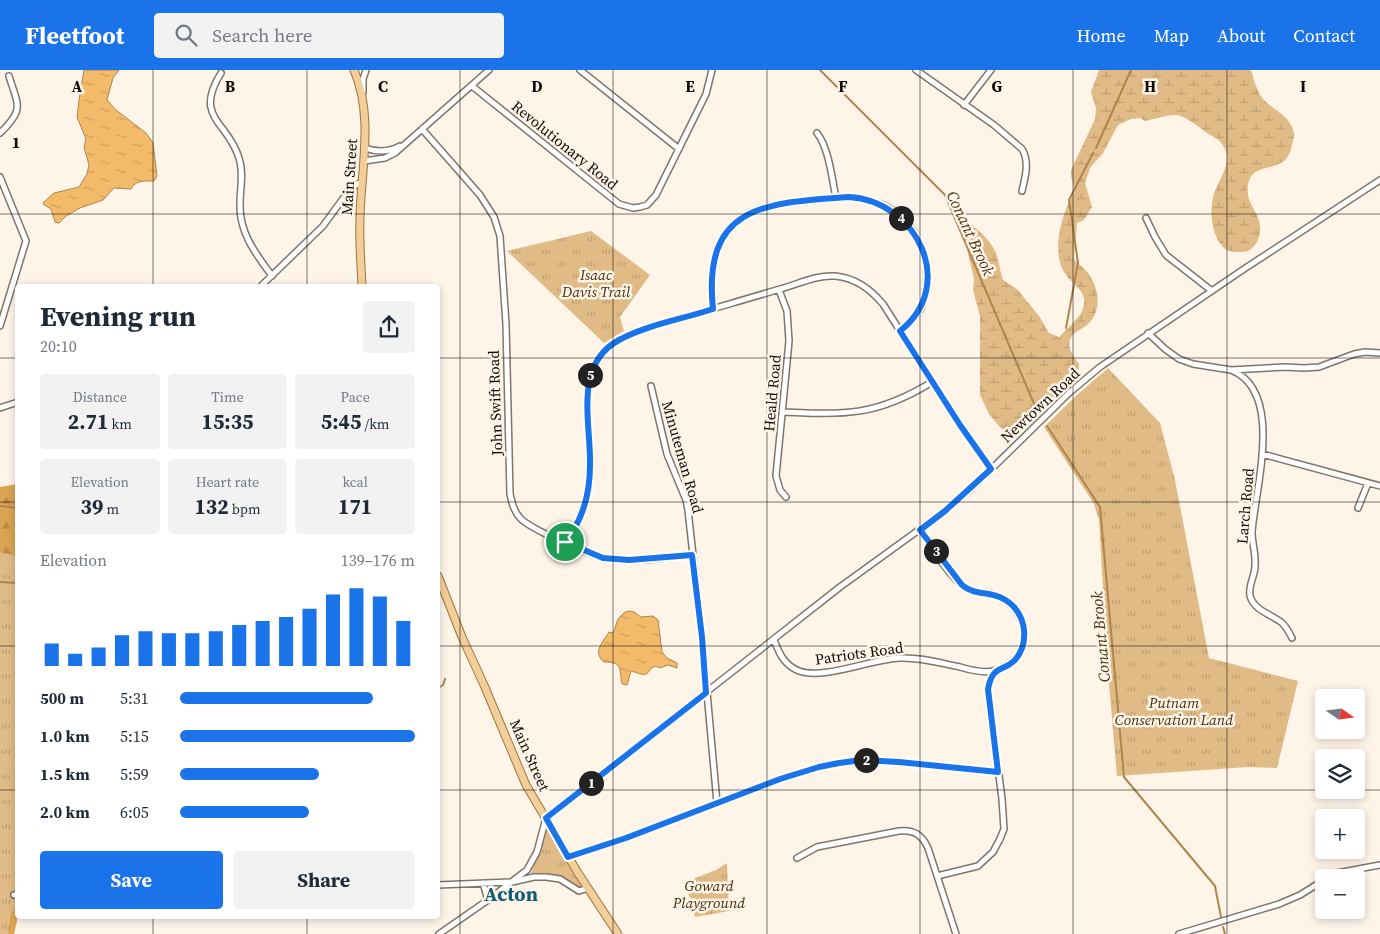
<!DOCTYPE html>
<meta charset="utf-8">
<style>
:root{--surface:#fff;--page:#f2f2f3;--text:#1f2937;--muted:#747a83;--accent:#1a73e8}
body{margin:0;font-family:"Source Serif 4",serif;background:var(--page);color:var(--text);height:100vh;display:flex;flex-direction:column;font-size:19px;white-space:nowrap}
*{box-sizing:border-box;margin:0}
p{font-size:16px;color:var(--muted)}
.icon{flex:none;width:28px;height:28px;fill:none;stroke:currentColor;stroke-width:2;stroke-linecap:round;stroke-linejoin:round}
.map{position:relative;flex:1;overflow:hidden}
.sheet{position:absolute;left:15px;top:214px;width:425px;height:635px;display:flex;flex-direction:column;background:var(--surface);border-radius:5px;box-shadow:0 2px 8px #0003}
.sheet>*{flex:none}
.needle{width:32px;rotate:104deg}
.tools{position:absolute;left:1315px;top:619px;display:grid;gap:10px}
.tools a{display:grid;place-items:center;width:50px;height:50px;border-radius:5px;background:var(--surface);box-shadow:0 2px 8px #0003;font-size:25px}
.pin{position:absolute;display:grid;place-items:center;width:42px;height:42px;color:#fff;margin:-21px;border:2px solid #fff;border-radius:50%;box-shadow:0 1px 5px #0007}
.km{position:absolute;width:25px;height:25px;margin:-12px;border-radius:50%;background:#222;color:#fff;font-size:14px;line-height:25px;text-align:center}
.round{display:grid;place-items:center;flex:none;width:52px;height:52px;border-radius:5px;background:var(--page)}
.headline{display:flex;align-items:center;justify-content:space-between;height:85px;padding:0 25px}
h1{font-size:28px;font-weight:700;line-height:38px}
.metrics{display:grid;grid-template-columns:repeat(3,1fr);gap:8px;height:85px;padding:5px 25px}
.metrics div{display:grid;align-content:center;border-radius:5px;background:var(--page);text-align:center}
.metrics b{font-size:21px;font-weight:700}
.metrics small{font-size:14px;font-weight:400}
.metrics p{font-size:14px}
.chart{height:140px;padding:10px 25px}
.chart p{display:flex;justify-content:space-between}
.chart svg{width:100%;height:90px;margin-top:5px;stroke:var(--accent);stroke-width:6}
.cta{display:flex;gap:10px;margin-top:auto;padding:10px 25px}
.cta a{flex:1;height:58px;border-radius:5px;background:var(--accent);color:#fff;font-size:20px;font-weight:700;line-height:58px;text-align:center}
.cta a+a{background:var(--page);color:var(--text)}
ul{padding:0 25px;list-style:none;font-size:16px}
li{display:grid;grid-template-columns:80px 60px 1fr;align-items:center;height:38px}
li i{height:12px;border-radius:6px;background:var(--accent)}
header{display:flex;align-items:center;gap:30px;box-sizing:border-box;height:70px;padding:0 25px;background:var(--accent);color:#fff}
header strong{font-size:24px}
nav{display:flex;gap:28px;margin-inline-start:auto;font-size:18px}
.search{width:350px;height:45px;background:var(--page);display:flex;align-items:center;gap:12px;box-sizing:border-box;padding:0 18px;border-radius:5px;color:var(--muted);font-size:19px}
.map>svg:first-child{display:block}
.forest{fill:url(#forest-firs)}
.wetland{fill:url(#wetland-marsh)}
.park{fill:url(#park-tufts)}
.water{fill:url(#water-ripples);stroke:#ae864c}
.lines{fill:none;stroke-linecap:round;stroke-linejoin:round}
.stream{stroke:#ae864c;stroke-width:2}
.minor-casing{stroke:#7f766b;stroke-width:8}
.major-casing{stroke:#9d753a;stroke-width:9}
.minor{stroke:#fff;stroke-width:5}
.major{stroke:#f2ce9a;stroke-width:7}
.route-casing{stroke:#fff;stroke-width:10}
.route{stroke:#1a73e8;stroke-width:6}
.grid{fill:none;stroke:#0e0b07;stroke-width:1;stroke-opacity:0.55}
.labels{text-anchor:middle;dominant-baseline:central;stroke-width:5;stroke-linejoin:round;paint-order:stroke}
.street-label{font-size:15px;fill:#0e0b07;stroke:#fef4e8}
.park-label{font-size:15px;font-style:italic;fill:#47300c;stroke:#fef4e8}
.water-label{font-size:16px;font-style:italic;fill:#4c3512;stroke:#fef4e8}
.district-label{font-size:20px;font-weight:bold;fill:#0f5e76;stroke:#fef4e8}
.grid-label{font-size:16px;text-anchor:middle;font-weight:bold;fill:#0e0b07;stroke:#fef4e8;stroke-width:5;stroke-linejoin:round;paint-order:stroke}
</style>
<header>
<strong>Fleetfoot</strong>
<div class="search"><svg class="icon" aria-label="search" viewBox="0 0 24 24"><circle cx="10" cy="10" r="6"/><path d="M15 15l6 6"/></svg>Search here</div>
<nav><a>Home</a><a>Map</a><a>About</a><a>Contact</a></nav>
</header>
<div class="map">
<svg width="1380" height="864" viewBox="0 0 1380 864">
<defs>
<pattern id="forest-firs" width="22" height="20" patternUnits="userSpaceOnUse" patternTransform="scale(1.25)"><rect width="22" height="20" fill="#dba452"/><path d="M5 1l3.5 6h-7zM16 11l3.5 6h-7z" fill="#bb8c46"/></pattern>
<pattern id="wetland-marsh" width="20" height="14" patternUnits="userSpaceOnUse" patternTransform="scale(1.25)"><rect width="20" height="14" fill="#e1bb86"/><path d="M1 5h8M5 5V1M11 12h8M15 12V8" fill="none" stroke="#c09f72"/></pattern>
<pattern id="park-tufts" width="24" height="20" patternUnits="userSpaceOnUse" patternTransform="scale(1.25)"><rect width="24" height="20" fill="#e1bb86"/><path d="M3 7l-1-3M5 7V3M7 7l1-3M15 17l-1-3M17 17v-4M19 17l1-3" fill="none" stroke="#c09f72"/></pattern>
<pattern id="water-ripples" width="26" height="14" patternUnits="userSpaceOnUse" patternTransform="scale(1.25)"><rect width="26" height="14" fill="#f3ba69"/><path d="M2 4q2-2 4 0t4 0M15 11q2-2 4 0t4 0" fill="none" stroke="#cf9f5a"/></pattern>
</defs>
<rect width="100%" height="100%" fill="#fef4e8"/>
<path class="forest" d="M17,414L18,846L14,864H0V417Z"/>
<path class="wetland" d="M1099,0H1251C1253,8 1256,17 1260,25C1270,40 1291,44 1294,64C1294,69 1292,74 1291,79C1284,106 1252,89 1248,115C1244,138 1269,146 1257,172C1253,178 1249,182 1242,182C1236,182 1228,182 1224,178C1211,166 1209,139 1214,124C1219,108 1235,91 1222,74C1218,68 1209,65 1204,61C1176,39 1177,44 1145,51L1140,48L1131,49L1118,55L1103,83L1090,98L1085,113L1092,137L1084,150L1077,153L1074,189C1079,195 1086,199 1090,206C1099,220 1102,241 1088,254C1084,258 1076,261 1072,266C1065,276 1073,286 1079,294L1078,307L1015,366L1003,360L999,356L989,344L980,325V246L973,220L974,209L964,166L950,139C966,151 988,164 996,183C999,192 1000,201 1003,210L1017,219L1039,246L1049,263L1059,267C1064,262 1081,246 1082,241C1090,220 1073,217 1064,202C1051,181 1062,141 1075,122L1071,106V100L1095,49L1096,38L1091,22Z"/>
<path class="park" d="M591,161L650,205L620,247L624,261L604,273L507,181Z
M1108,298L1160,353L1175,410L1209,588L1298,611L1277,698L1248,697L1117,706L1108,602L1099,450L1094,434L1044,357L1077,325Z
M0,482L18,487V835L11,843L8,864H0Z
M546,752L583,814L580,818L558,805L531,803L545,768Z
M727,793L729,841L695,847L691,829L683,813L716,800Z"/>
<path class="water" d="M84,0H119L113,8L107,30L116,40L146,63L153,73L157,106L154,111C145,111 135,110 131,119L114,118L103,130L80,138L66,146L59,153L55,152L51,139L43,134L44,132L54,123L79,117L87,104L89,95L84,77L86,69L77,47L80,23Z
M629,541L634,542L641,547L653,546L658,550L662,582L667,588L677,593V598L668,595L660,598L656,596L651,598C646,609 640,603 631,601L627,615L622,614C619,598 623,592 604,592C592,582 603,572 609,562L613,563L614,561L618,549L625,542Z"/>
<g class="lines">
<path class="stream" d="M820,0L945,125L1038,343
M1096,78L1131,0
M1066,258L1078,193L1069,130L1093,83
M1047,356L1100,437L1124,707L1215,816L1221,847
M0,436L18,438
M0,512L18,513
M438,618L443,615L445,609
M1223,857L1225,864"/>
<defs>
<path id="minor" d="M580,0L679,79
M916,0L994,55L1022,79C1030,92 1025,108 1022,121
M221,3C193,48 228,51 239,88C244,103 240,119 240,134C239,163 256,184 272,206
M472,16L619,134L633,138L640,137L647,135L656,125L706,24L712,0
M363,22V9L366,0
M964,35L991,0
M422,59L480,125L494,147L500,166L506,254L510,424C512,433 514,442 521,449C531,459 589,485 604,488C612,489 620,490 627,490C649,492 671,486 692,485
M0,63C25,39 18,36 9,6
M817,63C829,78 832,109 836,128
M365,78C376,82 389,82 400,76
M364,91L385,88L395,83L489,0
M0,107L26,171L0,256
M1146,148L1155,167L1166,185L1212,221
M261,216L323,156L350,119L361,112
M779,220L787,241L789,271L776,406L780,420L786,427
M713,239C708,198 714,154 759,139C775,133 792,133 808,131C833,128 859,124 883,135C914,150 931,183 926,217C925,224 924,232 921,239C916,247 908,255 900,261
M1148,263L1165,279L1179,289L1193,294L1231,300L1285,297L1304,298L1319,297L1354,284L1365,282L1380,283
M1231,300C1285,321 1255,419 1252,462C1252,473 1256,484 1255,496C1255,506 1248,515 1250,526C1254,540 1270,544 1281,552C1286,556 1289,562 1292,568
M651,316L667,384L686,430L688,440L702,567L717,733
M0,338L18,332
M782,342C845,345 877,346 932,312
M1262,384L1380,416
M1358,438L1368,413
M565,472C583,450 590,423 590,394C591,342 570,290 630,264C679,248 730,234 780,219C799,214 815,205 835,206C856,208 870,219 883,234L960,355L991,399
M774,570C779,583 784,595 799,601C824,610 871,589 900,588C920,587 940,593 960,597C970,600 983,603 993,601C1010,596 1024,585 1024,567C1025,548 1011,530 993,524C983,521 972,524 964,517C946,502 933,479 920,460
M568,787L626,768L780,709L819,697L839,693L862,690L899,692L998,702
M797,788L817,777L899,761C914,759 922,765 928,778L956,864
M937,806L978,796L993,782L1000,769L1004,759L1002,729L988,619L992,607L997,600
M1329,808L1337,803L1380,795
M483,813L488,830
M438,815L512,812L534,807H546L560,809L579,821L588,818
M14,825L18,824
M439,864L488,830L527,800L537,782L546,748L840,517L945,441L971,419L1069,323L1100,297L1244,199L1380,110
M1179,864L1279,834L1300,825L1324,810"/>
<path id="major" d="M354,0C374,47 361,99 360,147C359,170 361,194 362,216
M438,506L462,567L484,615L526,715L578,803L618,864"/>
</defs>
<use href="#minor" class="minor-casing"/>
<use href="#major" class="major-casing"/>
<use href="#minor" class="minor"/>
<use href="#major" class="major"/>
</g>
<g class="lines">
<defs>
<path id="route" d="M849,127C917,131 958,215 900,261L960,355L991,399L945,441L920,460L962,515C977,528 996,518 1014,537C1027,552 1028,575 1015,590C1002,603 993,594 988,619L998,702L899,692L862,690L839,693L819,697L780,709L626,768L568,787L546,748L706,623L702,567L692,485L629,490L603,488L565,472C583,450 590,423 590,395C591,352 573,295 619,270C646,255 683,249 713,239C702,134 766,133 849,127Z"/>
</defs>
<use href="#route" class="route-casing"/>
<use href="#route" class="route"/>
</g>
<path class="grid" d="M153,0V216M307,0V216M460,0V864M613,0V864M767,0V864M920,0V864M1073,0V864M1227,0V864M0,144H1380M0,288H18M438,288H1380M0,432H18M438,432H1380M0,576H18M438,576H1380M0,720H18M438,720H1324M1324,720H1356M1356,720H1380M153,846V864M307,846V864"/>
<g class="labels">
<g class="street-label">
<text transform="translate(565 75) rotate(39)">Revolutionary Road</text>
<text transform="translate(349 107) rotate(-86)">Main Street</text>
<text transform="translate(772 323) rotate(-85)">Heald Road</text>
<text transform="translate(495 333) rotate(-92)">John Swift Road</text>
<text transform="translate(1040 335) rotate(-43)">Newtown Road</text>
<text transform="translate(683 387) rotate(74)">Minuteman Road</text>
<text transform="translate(1245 436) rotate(-85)">Larch Road</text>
<text transform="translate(859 583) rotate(-8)">Patriots Road</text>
<text transform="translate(530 685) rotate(66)">Main Street</text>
</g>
<g class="park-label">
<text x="596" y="204">Isaac<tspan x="596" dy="17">Davis Trail</tspan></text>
<text x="1174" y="632">Putnam<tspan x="1174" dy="17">Conservation Land</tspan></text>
<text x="709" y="815">Goward<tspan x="709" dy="17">Playground</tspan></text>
</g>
<g class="water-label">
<text transform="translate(971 163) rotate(65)">Conant Brook</text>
<text transform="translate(1100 567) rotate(-95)">Conant Brook</text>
</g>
<g class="district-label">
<text x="511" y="824">Acton</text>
</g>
</g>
<g class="grid-label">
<text x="77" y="22">A</text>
<text x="230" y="22">B</text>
<text x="383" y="22">C</text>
<text x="537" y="22">D</text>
<text x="690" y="22">E</text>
<text x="843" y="22">F</text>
<text x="997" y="22">G</text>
<text x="1150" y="22">H</text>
<text x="1303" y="22">I</text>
<text x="16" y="78">1</text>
</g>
</svg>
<div class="tools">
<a><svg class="needle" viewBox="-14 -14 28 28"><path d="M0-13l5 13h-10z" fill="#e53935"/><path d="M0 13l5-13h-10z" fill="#747a83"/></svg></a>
<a><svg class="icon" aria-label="layers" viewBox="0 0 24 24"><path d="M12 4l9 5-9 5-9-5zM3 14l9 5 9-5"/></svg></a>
<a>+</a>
<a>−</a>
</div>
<div class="pin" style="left:565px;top:472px;background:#1e9e55"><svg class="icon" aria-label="arrive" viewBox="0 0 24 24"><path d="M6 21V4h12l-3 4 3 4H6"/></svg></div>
<b class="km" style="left:591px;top:713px">1</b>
<b class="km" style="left:866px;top:690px">2</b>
<b class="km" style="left:936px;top:481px">3</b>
<b class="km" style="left:901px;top:148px">4</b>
<b class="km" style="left:590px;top:305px">5</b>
<section class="sheet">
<div class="headline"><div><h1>Evening run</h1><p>20:10</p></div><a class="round"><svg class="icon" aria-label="share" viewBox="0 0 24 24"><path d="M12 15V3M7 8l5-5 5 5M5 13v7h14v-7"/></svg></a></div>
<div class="metrics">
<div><p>Distance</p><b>2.71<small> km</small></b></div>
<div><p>Time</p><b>15:35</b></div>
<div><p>Pace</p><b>5:45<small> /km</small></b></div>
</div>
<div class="metrics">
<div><p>Elevation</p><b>39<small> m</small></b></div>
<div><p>Heart rate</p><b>132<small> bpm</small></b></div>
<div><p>kcal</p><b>171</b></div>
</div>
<div class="chart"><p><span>Elevation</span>139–176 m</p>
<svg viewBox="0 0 160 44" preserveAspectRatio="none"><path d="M5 44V33M15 44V38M25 44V35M35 44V29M45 44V27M55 44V28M65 44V28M75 44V27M85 44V24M95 44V22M105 44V20M115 44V16M125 44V9M135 44V6M145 44V10M155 44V22"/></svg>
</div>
<ul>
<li><b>500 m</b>5:31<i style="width:82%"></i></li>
<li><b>1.0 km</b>5:15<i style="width:100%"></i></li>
<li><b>1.5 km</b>5:59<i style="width:59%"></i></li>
<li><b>2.0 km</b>6:05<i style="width:55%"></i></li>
</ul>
<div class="cta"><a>Save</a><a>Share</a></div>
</section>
</div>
